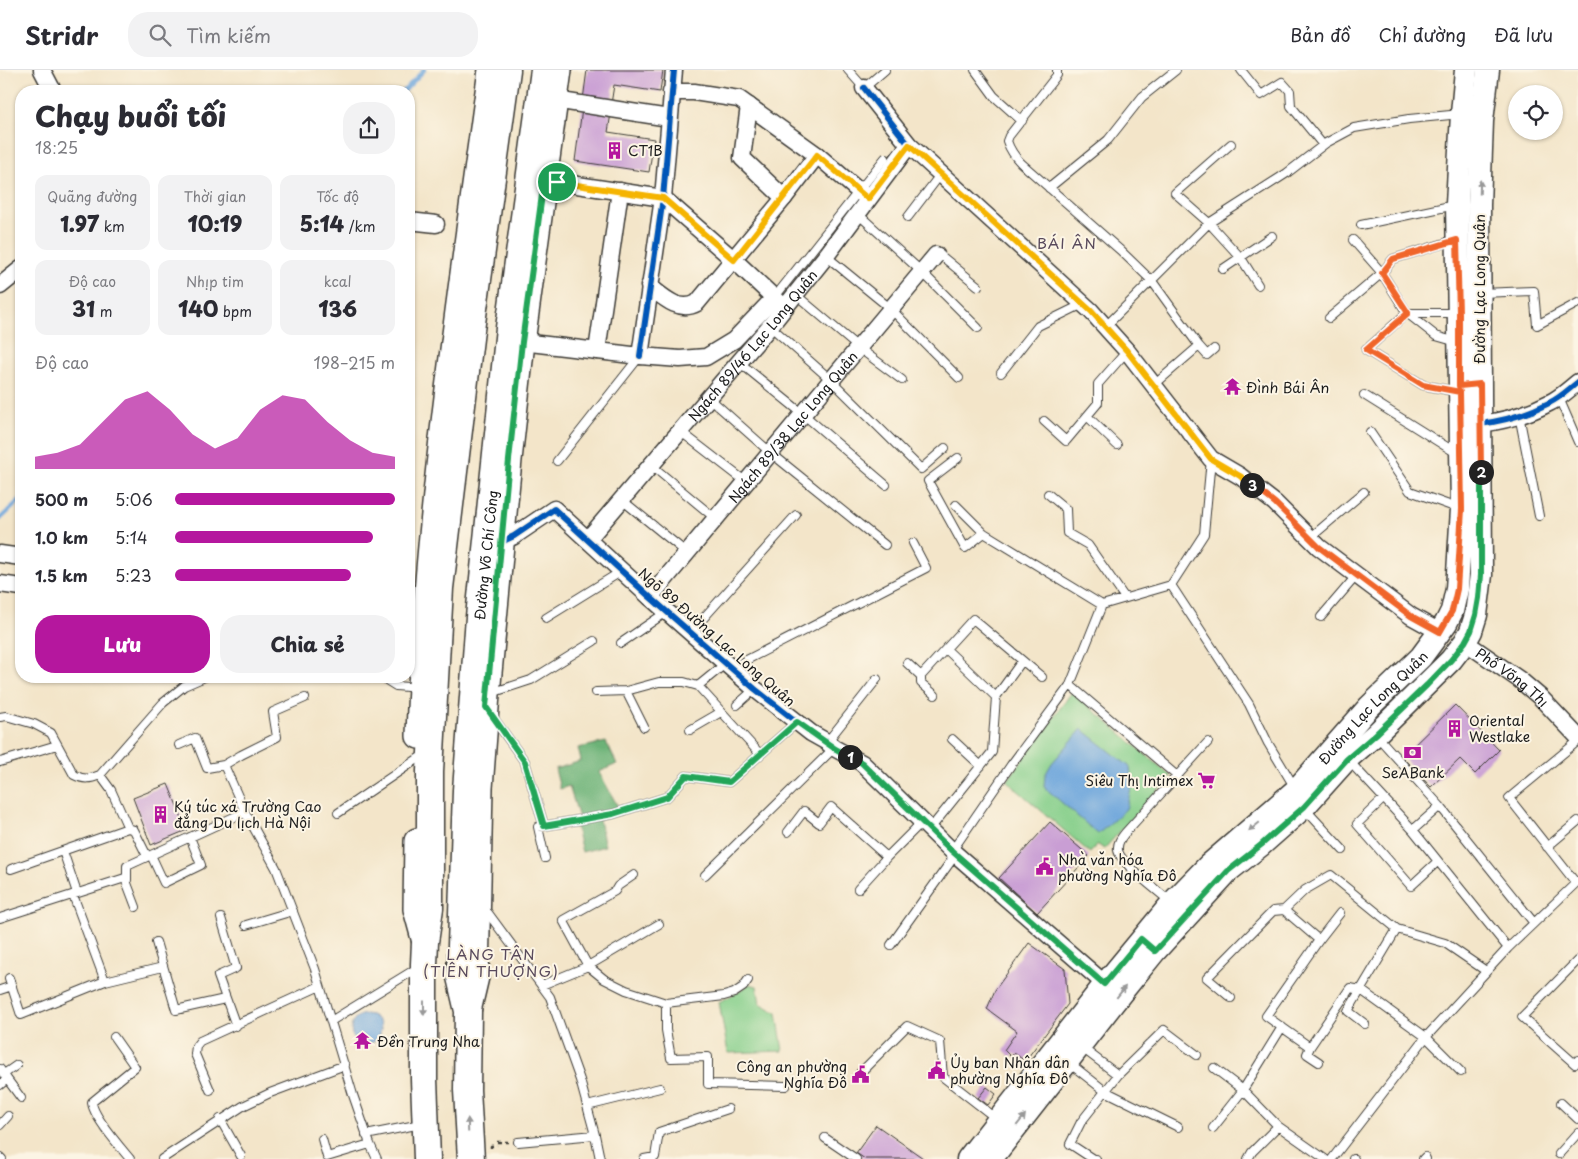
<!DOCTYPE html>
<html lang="vi">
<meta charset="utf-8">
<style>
:root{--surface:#fff;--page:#f2f2f3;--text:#2b2b33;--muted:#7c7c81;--line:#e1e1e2;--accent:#b5179e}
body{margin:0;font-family:"Playpen Sans",sans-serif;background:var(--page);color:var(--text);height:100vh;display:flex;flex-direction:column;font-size:19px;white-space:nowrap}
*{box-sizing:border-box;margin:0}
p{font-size:16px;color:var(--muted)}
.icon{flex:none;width:28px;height:28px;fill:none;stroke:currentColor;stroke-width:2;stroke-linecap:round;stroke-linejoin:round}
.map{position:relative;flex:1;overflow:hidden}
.panel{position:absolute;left:15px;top:15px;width:400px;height:598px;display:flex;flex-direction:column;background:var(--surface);border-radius:20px;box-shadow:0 1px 4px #0004}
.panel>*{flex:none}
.buttons{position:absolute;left:1508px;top:15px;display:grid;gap:10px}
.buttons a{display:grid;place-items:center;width:55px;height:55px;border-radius:50%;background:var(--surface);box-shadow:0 1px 4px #0004;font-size:25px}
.pin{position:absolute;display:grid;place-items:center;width:42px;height:42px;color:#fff;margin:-21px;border:2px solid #fff;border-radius:50%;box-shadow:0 1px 5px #0007}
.km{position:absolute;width:25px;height:25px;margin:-12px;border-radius:50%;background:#222;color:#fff;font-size:14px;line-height:25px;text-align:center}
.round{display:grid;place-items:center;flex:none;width:52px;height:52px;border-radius:20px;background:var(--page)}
.overview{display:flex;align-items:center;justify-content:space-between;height:85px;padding:0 20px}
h1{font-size:28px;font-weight:800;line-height:38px}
.metrics{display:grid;grid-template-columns:repeat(3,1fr);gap:8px;height:85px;padding:5px 20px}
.metrics div{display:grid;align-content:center;border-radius:12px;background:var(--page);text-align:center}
.metrics b{font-size:21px;font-weight:800}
.metrics small{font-size:14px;font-weight:400}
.metrics p{font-size:14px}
.chart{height:140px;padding:10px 20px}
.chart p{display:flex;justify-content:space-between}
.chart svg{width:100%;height:90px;margin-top:5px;fill:var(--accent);opacity:.7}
.button{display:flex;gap:10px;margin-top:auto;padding:10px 20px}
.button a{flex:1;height:58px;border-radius:20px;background:var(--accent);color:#fff;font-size:20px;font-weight:800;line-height:58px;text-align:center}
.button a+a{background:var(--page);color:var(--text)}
ul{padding:0 20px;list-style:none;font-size:16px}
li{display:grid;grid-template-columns:80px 60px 1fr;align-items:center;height:38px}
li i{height:12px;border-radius:6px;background:var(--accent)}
header{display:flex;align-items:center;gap:30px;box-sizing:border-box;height:70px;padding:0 25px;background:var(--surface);border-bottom:1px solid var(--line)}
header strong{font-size:24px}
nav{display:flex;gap:28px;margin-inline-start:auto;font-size:18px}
.search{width:350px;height:45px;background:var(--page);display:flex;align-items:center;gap:12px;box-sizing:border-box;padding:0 18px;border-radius:20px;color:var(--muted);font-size:19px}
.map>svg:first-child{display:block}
.green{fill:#86cf8b;stroke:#517654}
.forest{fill:#6cb277;stroke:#44674a}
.water{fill:#6da6dc;stroke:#44617c}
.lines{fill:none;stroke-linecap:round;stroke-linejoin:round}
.stream{stroke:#6da6dc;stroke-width:4.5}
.building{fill:#c99ed4}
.service-casing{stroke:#3c3a36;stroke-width:10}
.minor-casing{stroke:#3c3a36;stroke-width:19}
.secondary-casing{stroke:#3c3a36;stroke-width:25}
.primary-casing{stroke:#3c3a36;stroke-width:28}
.trunk-casing{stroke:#3c3a36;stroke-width:29}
.path{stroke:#3c3a36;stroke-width:2.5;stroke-dasharray:4 4;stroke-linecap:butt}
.service{stroke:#fff;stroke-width:8}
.minor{stroke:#fff;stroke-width:16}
.secondary{stroke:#fff;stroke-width:22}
.primary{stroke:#fff;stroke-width:25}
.trunk{stroke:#fff;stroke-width:26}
.cycleway-casing{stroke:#fcf5e5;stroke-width:9}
.cycleway{stroke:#0057b8;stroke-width:6}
.oneway{fill:#999}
.split-1-casing{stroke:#fff;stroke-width:10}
.split-2-casing{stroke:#fff;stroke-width:10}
.split-3-casing{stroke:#fff;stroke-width:10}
.split-4-casing{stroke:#fff;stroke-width:10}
.split-1{stroke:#22a559;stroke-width:6}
.split-2{stroke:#22a559;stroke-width:6}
.split-3{stroke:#f0652b;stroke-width:6}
.split-4{stroke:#f5b400;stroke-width:6}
.labels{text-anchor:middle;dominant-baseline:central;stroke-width:4;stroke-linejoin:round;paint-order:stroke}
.poi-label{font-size:14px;fill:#1c1c1c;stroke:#fcf5e5;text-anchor:start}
.street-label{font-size:14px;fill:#1c1c1c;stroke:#fcf5e5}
.neighbourhood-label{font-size:15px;letter-spacing:1px;fill:#594a5c;stroke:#fcf5e5}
</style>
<header>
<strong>Stridr</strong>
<div class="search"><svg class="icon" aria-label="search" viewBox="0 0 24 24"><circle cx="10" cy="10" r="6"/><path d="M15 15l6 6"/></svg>Tìm kiếm</div>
<nav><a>Bản đồ</a><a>Chỉ đường</a><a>Đã lưu</a></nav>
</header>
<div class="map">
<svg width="1578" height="1089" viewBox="0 0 1578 1089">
<rect width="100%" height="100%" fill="#fcf5e5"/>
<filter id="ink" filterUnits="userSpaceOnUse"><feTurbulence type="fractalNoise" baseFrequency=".02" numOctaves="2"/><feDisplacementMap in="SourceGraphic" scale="10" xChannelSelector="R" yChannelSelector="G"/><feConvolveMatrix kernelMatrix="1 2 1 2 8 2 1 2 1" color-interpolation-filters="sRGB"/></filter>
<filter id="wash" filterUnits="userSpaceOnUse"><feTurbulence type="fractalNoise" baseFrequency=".0096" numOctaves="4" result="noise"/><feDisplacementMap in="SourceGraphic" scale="20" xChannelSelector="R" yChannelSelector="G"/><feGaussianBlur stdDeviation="1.12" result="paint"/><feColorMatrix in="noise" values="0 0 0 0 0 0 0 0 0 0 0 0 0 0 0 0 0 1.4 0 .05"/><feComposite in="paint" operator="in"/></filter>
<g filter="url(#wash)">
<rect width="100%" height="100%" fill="#f3e5c9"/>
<path class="green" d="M1072,622L1171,706L1104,779L1097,774L1090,783L1007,711Z
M749,914L757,916L760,933L777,943L783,981L728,983L719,932L740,921Z"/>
<path class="forest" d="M606,672L617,694L599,702L622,744L599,750L605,776L582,782L575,754L580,751L569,716L560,719L555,699L581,691L578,678Z"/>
<path class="water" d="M1082,659L1130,697L1132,715L1126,739L1098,764L1044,717L1045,705L1052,693Z
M351 959a15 15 0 1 1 30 0a15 15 0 1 1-30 0Z"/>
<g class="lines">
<path class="stream" d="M404,21L424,0
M0,449L21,429"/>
</g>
<g id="blocks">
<path class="building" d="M587,0H663L660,22L614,15L611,34L583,30Z
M582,39L611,43L608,62L654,69L649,102L575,91Z
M1455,635L1499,680L1475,704L1460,689L1431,717L1402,687Z
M168,714L187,760L151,775L133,728Z
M1050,752L1089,786L1037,843L999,808Z
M1029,873L1065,899L1068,934L1025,991L1014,983L1011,987L1004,980L1017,961L987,939L995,920Z
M987,1017L996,1024L988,1035L978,1028Z
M876,1055L923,1088L922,1089H865L856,1083Z"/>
</g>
</g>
<g filter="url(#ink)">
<use href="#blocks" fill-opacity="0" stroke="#3c3a36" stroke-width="1"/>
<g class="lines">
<defs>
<path id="service" d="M848,0L864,18L885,0
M975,0L994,26L1022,51
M1057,0V5L1009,66L1007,71C1010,80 1014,86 1021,93L1120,180L1152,211L1199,276L1154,315
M1241,0L1261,25L1282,12L1290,21L1291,36L1323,75
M1231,74L1175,123L1209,153L1241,188L1258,215
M1049,118L1108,70L1142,27L1176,0
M858,144L922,202L978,258
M908,147L940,105
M1361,155L1455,135
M1353,170L1382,203L1407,243L1436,266L1457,272
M936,185L939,184L978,216
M826,186L891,239L959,308
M1223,199L1272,166
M1481,223L1534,221L1537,255L1578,233
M795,224L859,278L902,310
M774,228L885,88
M1457,243H1407L1366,280L1423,315L1459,322
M1329,248L1382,203L1393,189L1455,170
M770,256L831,310L921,399L945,378
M1105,257L1209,153L1287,103L1326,73L1354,58L1409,49L1461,44
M1199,276L1207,285L1214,279
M739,292L803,344L886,415
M1001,303L1038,256L1083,234
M1364,325L1458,384
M708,327L771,383L885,475
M1559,328L1578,372
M1519,345L1539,446
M1087,346L1117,375
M1044,351L1066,371L1098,333V314L1127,281
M680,361L746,412
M1370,362L1410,421L1460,439
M958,388L928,411L965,478L984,463
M557,391L640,286
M651,395L716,449
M1048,424L1066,439L1067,463L1088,475L1125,528
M622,430L687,483
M956,435L984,463L1102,535L1171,515L1204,464L1211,389
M1310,468L1364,422
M1171,515L1249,634L1268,673L1295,718
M1321,547L1357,505
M546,548L622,501
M691,562L796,445
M621,573L668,541
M946,579L996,627
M907,593L921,606L973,549L1042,607
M725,594L698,616L760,684
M731,598L926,498L913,473
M380,606L396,616L419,618
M921,606V613L935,625
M1070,615L1177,706
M626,621L644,657
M596,622L626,621L659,612H684L698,616
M491,623L531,610L594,571
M305,628L273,642L277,667L241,685L224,695L245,742L276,798L315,899L353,1025L370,1074L377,1089
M737,635L755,619
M492,646L525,692L544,756
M0,647L6,646L34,654L51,663L74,705C84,710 90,709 100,705L163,633L184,616L207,606
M690,660L721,642
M1377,666L1440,736
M952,669L981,696
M827,672L877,609
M179,675L195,668L207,698L224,695
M1349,691L1413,760L1508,878
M0,692L57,675
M100,705L111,720L128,758L134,760L147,786
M1383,729L1357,754L1411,816L1437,792
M1305,739L1343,780
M338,743L419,688
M930,759L992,682L996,627L1022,591
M1413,760L1440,736L1534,853
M788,762L804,741L819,753L831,737L887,787
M1547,777L1578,751
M63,781L77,823
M952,781L1011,695L1070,615L1102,535
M151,785L164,813L201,795L190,767
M545,788L538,757L613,744L667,727L686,706L729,712L797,652
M11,799L128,758
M634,805L618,816L615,821L563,850L588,896L604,909L626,920L666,933L724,926L734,923L743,917L748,910
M705,805L834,678
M127,810V796L245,742
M1576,813L1509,728L1578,671
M858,819L887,787L922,752
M73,825L105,911L163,897
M1171,832C1160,823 1119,792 1118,780C1117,773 1121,768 1125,763L1208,672
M483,840L488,843L550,927L580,1010L595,1065L600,1089
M1284,840L1319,870
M0,848L125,808L136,837
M221,848L236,898L218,906L236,956
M246,855L293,841
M156,872L176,940L225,929
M891,875L956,784
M1578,890L1522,947L1575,994L1578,990
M9,908L21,945L105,911
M542,915L588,896L659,854
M0,920L12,916
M1231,928L1207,908L1273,841L1284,840L1305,820L1331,805L1397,859L1445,873L1486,901
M666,933V960L671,988L708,987V1014L786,1016
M331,951L419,897
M1365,954L1348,941L1397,859
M114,967L135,997L92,1032C92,1045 120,1077 130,1089
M1081,977L1118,1005L1164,960L1197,985
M1310,977L1266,946L1319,870L1340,843
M1068,992L1105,1021L1178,1057
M1319,992L1307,984L1310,977L1350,918L1361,920L1426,967L1461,1002
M1214,998L1243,1020L1278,1056L1325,1089
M0,999L7,1009L0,1015
M860,1003L907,956L940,971L943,1007L997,1049
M4,1004L17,995
M7,1009L21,1028
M210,1020L195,984L196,976L200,971L320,916
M1561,1033L1578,1049
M587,1036L660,1018
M220,1049L241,1086
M0,1055L8,1046
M1213,1058L1243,1020L1282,957
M366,1065L421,1054
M825,1068L856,1089
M322,1069L327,1087L370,1074
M518,1072L595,1065
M1559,1084L1578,1063
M0,1087L2,1089
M162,1089L243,1036L270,1023L345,995
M644,1089L655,1087L659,1062L728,1039
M1096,1089H1093L1070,1074L1081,1052L1118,1005
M1248,1089L1252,1082L1278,1056
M1332,1089L1426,967L1508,878L1578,811
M1353,1089H1354
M1423,1089L1425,1087L1426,1089"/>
<g id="minor">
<path d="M42,0L53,21"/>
<path d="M864,18L909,75L1091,241L1127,281L1211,389L1240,406L1275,433L1319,477L1411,546L1440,562"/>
<path d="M671,22H694L739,29L817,85L868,129"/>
<path d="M555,30L669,48"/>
<path d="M749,36L742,88L784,128"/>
<path d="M544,110L663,128L734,190L784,237"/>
<path d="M409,151L436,154"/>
<path d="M0,216L21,199"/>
<path d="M649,216C663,227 679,243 697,233L784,128L817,85"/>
<path d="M522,272L640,286L680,289L706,287L734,270L774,228"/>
<path d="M597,281L620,121"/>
<path d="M640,286L663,128L674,0"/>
<path d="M1480,354C1504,351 1528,344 1549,333C1560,328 1569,319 1578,312"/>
<path id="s1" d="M588,469L770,256L826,186L909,75"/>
<path d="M501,472L514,466L554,439L650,527L755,619L811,663L827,672L834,678L862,693L952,781L1105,914"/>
<path d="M0,484L21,487"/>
<path d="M0,514L21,517"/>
<path id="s2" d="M650,527L936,185"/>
<path id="s3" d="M1465,572L1520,610L1540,627L1578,667"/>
</g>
<g id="secondary">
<path id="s4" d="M968,1089L1105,914L1172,833L1209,795L1296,720L1369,637L1421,587L1446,553L1452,541L1457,519L1462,439L1457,134L1462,44L1466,0"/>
<path d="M991,1089L1125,918L1155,881L1228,801L1261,775L1304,737L1347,689L1376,664L1451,590L1465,572L1471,561L1476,545L1481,505L1479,135L1482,51L1488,0"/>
</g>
<path id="primary" d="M419,666C426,442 461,221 491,0
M417,771L416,839L425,872
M468,941L476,907L480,718L487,624L509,390L522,272L559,0"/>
<g id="trunk">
<path d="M427,1089L424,1009V894L425,872L430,838V701L440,518L471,260L507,0"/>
<path id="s5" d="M471,1089L467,1020L468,941L460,907L466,720L479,547L509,258L544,0"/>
</g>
</defs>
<use href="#service" class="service-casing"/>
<use href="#minor" class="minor-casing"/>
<use href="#secondary" class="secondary-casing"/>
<use href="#primary" class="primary-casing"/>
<use href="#trunk" class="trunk-casing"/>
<path class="path" d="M497,1072H508
M491,1078V1076L497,1075"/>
<use href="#service" class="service"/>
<use href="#minor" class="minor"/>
<use href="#secondary" class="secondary"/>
<use href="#primary" class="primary"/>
<use href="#trunk" class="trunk"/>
<defs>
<path id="cycleway" d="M864,18L909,75L1091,241L1127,281L1211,389L1240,406L1275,433L1319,477L1411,546L1440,562
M640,286L663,128L674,0
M1480,354C1504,351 1528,344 1549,333C1560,328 1569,319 1578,312
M501,472L514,466L554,439L650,527L755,619L811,663L827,672L834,678L862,693L952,781L1105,914"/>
</defs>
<use href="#cycleway" class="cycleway-casing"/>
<use href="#cycleway" class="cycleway"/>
</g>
<defs><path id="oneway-solid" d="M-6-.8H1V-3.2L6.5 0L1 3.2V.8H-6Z" transform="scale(1.25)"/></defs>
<g class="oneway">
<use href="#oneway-solid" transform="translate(1480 117) rotate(-88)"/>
<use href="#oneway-solid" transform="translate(1254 757) rotate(140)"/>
<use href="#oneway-solid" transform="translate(1121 922) rotate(-52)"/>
<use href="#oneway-solid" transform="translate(424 938) rotate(90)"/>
<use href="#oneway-solid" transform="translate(1021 1050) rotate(-52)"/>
<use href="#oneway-solid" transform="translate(468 1055) rotate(-92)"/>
</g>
</g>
<g class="lines" filter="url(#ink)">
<defs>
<path id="split-1" d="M557,112L544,110L522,272L509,390L486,637L525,692L544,756L613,744L667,727L686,706L729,712L797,652L834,678L850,687"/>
<path id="split-2" d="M850,687L862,693L952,781L1104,914L1141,869L1155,881L1228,801L1261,775L1304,737L1347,689L1376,664L1427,615L1451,590L1465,572L1471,561L1476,545L1479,528L1481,505V402"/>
<path id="split-3" d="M1252,415L1275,433L1319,477L1411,546L1440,562L1452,541L1457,519L1462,439L1460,322L1423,315L1366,280L1408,243L1382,203L1393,189L1457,170L1459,243V316L1480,314L1481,402"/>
<path id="split-4" d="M557,112L663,128L734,190L817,85L868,129L909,75L1091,241L1127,281L1211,389L1240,406L1252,415"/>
</defs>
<use href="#split-1" class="split-1-casing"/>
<use href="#split-2" class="split-2-casing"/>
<use href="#split-3" class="split-3-casing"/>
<use href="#split-4" class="split-4-casing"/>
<use href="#split-1" class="split-1"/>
<use href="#split-2" class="split-2"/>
<use href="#split-3" class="split-3"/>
<use href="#split-4" class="split-4"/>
</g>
<defs>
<symbol id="building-bare" viewBox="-9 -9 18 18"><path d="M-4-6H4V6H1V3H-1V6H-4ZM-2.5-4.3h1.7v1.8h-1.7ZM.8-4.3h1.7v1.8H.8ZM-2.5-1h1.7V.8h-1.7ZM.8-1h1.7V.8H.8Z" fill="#b5179e" stroke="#fcf5e5" stroke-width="2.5" paint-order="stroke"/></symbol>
<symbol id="temple-bare" viewBox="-9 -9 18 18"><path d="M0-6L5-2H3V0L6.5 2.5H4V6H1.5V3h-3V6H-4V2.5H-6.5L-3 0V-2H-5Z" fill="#b5179e" stroke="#fcf5e5" stroke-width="2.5" paint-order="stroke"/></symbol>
<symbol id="bank-bare" viewBox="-9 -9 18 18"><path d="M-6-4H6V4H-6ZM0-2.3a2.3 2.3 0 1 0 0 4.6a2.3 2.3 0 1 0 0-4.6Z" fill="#b5179e" stroke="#fcf5e5" stroke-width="2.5" paint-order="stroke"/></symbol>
<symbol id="supermarket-bare" viewBox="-9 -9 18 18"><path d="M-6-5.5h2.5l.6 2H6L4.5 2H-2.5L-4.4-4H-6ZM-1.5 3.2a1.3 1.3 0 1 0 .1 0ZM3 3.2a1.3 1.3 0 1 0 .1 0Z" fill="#b5179e" stroke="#fcf5e5" stroke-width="2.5" paint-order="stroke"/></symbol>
<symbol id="civic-bare" viewBox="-9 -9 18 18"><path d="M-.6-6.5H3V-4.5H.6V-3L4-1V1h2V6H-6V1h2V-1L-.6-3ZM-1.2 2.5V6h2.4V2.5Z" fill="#b5179e" stroke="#fcf5e5" stroke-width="2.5" paint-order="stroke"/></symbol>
</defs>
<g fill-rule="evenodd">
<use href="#building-bare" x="602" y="68" width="25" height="25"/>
<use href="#temple-bare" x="1220" y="304" width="25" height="25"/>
<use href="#building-bare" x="1442" y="646" width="25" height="25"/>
<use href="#bank-bare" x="1400" y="670" width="25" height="25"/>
<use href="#supermarket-bare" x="1194" y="698" width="25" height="25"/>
<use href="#building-bare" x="148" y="732" width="25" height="25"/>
<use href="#civic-bare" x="1032" y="784" width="25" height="25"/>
<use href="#temple-bare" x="350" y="958" width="25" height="25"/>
<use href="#civic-bare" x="924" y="988" width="25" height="25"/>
<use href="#civic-bare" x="848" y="992" width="25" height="25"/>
</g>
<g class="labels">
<g class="poi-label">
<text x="628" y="80">CT1B</text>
<text x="1246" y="317">Đình Bái Ân</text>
<text x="1469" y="650">Oriental<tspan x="1469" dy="16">Westlake</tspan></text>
<text x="1413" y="702" text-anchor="middle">SeABank</text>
<text x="1193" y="710" text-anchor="end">Siêu Thị Intimex</text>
<text x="174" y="736">Ký túc xá Trường Cao<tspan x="174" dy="16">đẳng Du lịch Hà Nội</tspan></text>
<text x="1058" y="789">Nhà văn hóa<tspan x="1058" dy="16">phường Nghĩa Đô</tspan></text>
<text x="377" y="971">Đền Trung Nha</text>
<text x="950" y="992">Ủy ban Nhân dân<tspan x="950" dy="16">phường Nghĩa Đô</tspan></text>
<text x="847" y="996" text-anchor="end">Công an phường<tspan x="847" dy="16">Nghĩa Đô</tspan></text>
</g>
<g class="street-label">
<text transform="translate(1479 219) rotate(-90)">Đường Lạc Long Quân</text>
<text stroke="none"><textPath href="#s1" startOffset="254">Ngách 89/46 Lạc Long Quân</textPath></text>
<text stroke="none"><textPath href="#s2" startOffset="222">Ngách 89/38 Lạc Long Quân</textPath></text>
<text stroke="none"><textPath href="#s5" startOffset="606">Đường Võ Chí Công</textPath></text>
<text transform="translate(717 567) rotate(41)">Ngõ 89 Đường Lạc Long Quân</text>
<text stroke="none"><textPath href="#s3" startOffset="59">Phố Võng Thị</textPath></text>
<text stroke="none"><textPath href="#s4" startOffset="608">Đường Lạc Long Quân</textPath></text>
</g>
<g class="neighbourhood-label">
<text x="1067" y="172">BÁI ÂN</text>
<text x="491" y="883">LÀNG TÂN<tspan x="491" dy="17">(TIÊN THƯỢNG)</tspan></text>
</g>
</g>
</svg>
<div class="buttons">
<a><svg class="icon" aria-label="locate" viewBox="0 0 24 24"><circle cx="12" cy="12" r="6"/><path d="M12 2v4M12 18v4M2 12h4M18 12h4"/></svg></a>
</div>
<div class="pin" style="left:557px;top:112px;background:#1e9e55"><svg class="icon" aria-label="arrive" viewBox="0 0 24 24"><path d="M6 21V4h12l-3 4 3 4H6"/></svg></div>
<b class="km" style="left:850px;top:687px">1</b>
<b class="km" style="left:1481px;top:402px">2</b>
<b class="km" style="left:1252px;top:415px">3</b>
<section class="panel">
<div class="overview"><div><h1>Chạy buổi tối</h1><p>18:25</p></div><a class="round"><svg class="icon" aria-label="share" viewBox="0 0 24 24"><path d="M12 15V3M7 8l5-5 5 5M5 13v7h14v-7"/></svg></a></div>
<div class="metrics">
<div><p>Quãng đường</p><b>1.97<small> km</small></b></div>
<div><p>Thời gian</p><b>10:19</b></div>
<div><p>Tốc độ</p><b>5:14<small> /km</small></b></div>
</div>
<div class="metrics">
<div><p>Độ cao</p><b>31<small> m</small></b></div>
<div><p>Nhịp tim</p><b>140<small> bpm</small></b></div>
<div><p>kcal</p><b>136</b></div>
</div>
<div class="chart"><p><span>Độ cao</span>198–215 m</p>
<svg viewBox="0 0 160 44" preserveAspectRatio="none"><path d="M0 44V38L10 36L20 32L30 21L40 10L50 6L60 15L70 27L80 34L90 29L100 15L110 8L120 10L130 21L140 30L150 36L160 38V44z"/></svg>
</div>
<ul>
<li><b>500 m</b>5:06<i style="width:100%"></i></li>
<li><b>1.0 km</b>5:14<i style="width:90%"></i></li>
<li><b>1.5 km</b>5:23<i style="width:80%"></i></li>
</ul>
<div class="button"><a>Lưu</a><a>Chia sẻ</a></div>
</section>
</div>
